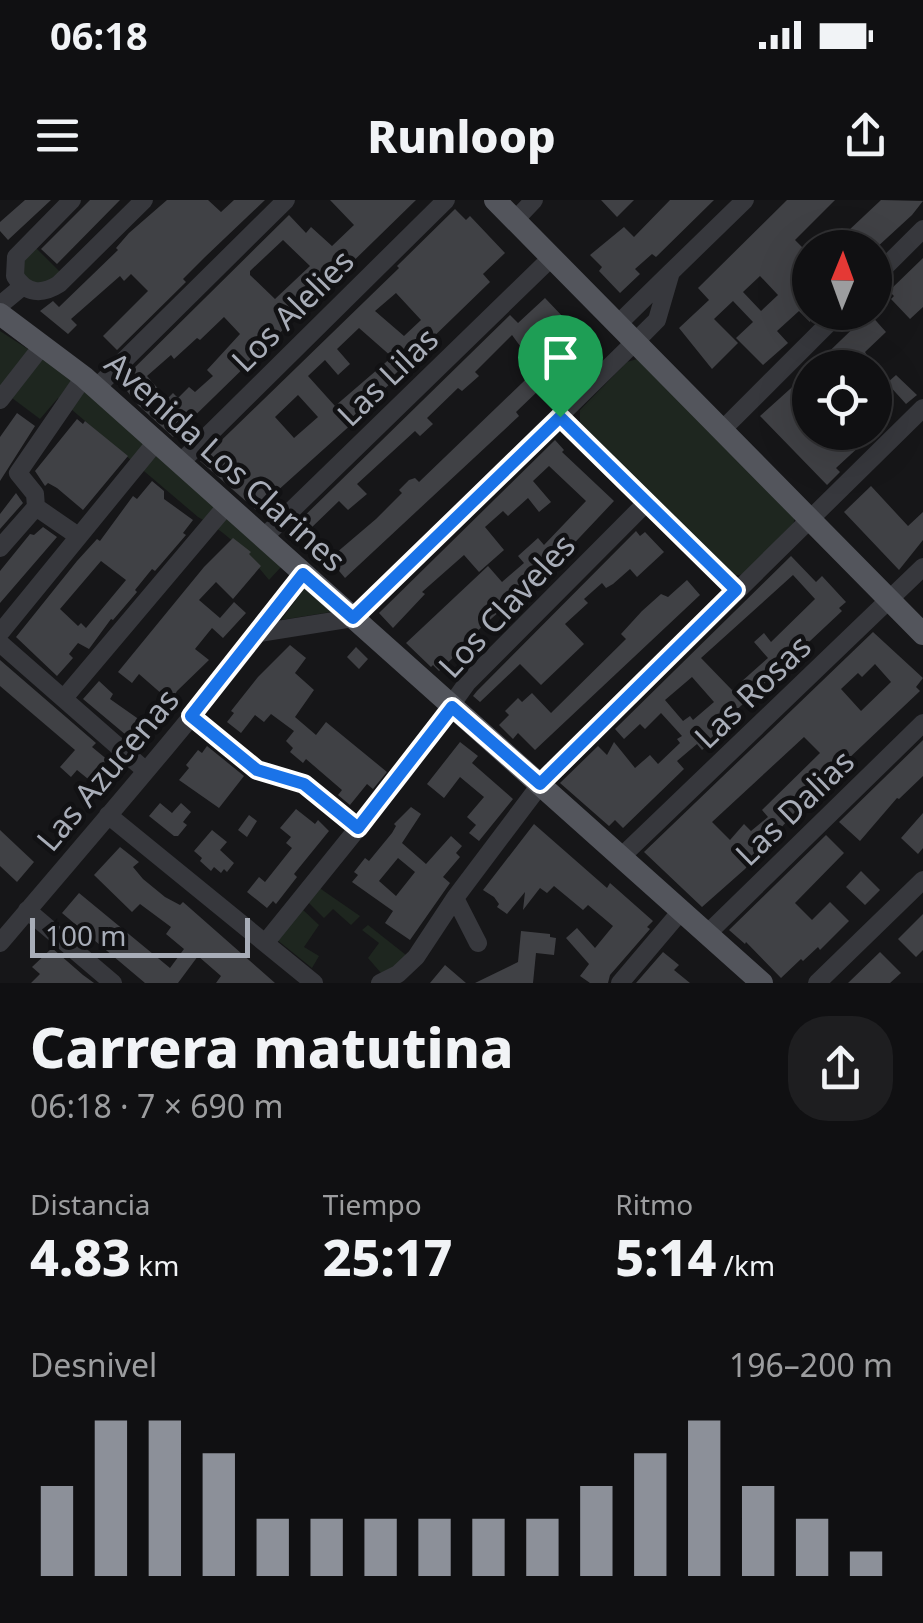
<!DOCTYPE html>
<html lang="es">
<meta charset="utf-8">
<style>
:root{--surface:#101012;--page:#1e1e20;--text:#f1f3f6;--muted:#9c9d9f;--line:#303032;--accent:#8c9099}
body{margin:0;font-family:"Noto Sans",sans-serif;background:var(--page);color:var(--text);height:100vh;display:flex;flex-direction:column;font-size:38px;white-space:nowrap}
*{box-sizing:border-box;margin:0}
p{font-size:32px;color:var(--muted)}
.icon{flex:none;width:55px;height:55px;fill:none;stroke:currentColor;stroke-width:2;stroke-linecap:round;stroke-linejoin:round}
.map{position:relative;height:783px;overflow:hidden}
.side{display:flex;flex-direction:column;background:var(--surface);flex:1}
.side>*{flex:none}
.needle{width:65px;rotate:1deg}
.fabs{position:absolute;left:792px;top:30px;display:grid;gap:20px}
.fabs a{display:grid;place-items:center;width:100px;height:100px;border-radius:50%;background:var(--surface);box-shadow:0 10px 40px #0002,0 0 0 2px var(--line);font-size:50px}
.scale{position:absolute;left:30px;bottom:25px;width:220px;box-sizing:border-box;padding-left:10px;border:5px solid #a8adb8;border-top:0;font-size:28px;line-height:35px;white-space:nowrap;color:#a8adb8;-webkit-text-stroke:8px #111113;paint-order:stroke}
.pin{position:absolute;display:grid;place-items:center;width:85px;height:85px;color:#fff;margin:-102px -42px;border-radius:50% 50% 50% 0;rotate:-45deg;box-shadow:0 0 10px #0007}
.pin .icon{rotate:45deg}
.round{display:grid;place-items:center;flex:none;width:105px;height:105px;border-radius:40px;background:var(--page)}
.summary{display:flex;align-items:center;justify-content:space-between;height:170px;padding:0 30px}
h1{font-size:55px;font-weight:800;line-height:75px}
.stats{display:grid;grid-template-columns:repeat(3,1fr);gap:15px;height:170px;padding:10px 30px}
.stats div{display:grid;align-content:center}
.stats b{font-size:50px;font-weight:800}
.stats small{font-size:28px;font-weight:400}
.stats p{font-size:28px}
.chart{height:280px;padding:20px 30px}
.chart p{display:flex;justify-content:space-between}
.chart svg{width:100%;height:180px;margin-top:10px;stroke:var(--accent);stroke-width:6}
.status{display:flex;justify-content:space-between;align-items:center;height:70px;padding:0 50px;background:var(--surface);direction:ltr}
.status svg{height:28px;fill:currentColor}
header{display:flex;justify-content:space-between;align-items:center;height:130px;padding:0 30px;background:var(--surface);font-size:45px;font-weight:800}
.map>svg:first-child{display:block}
.green{fill:#1e261f}
.building{fill:#404145;fill-rule:evenodd}
.lines{fill:none;stroke-linecap:round;stroke-linejoin:round}
.minor{stroke:#37383d;stroke-width:18}
.major{stroke:#53555c;stroke-width:22}
.route-casing{stroke:#fff;stroke-width:20}
.route{stroke:#1a73e8;stroke-width:12}
.labels{text-anchor:middle;dominant-baseline:central;stroke-width:9;stroke-linejoin:round;paint-order:stroke}
.street-label{font-size:32px;fill:#a8adb8;stroke:#111113}
</style>
<div class="status"><b>06:18</b><svg viewBox="0 0 49 12"><path d="M0 12V9h3v3zM5 12V6h3v6zM10 12V3h3v9zM15 12V0h3v12zM26 1h20v11H26zM47 4h2v5h-2z"/></svg></div>
<header><svg class="icon" aria-label="menu" viewBox="0 0 24 24"><path d="M4 6h16M4 12h16M4 18h16"/></svg>Runloop<svg class="icon" aria-label="share" viewBox="0 0 24 24"><path d="M12 15V3M7 8l5-5 5 5M5 13v7h14v-7"/></svg></header>
<div class="map">
<svg width="923" height="783" viewBox="0 0 923 783">
<rect width="100%" height="100%" fill="#161618"/>
<path class="green" d="M31,43L64,76L29,87L18,61Z
M0,131L79,182L281,367L269,380C248,354 228,333 198,317L58,198L40,219L0,189Z
M637,159L795,317L793,326L744,374L733,376L580,225V210L627,162Z
M307,385L337,411L281,420Z
M318,687L360,716L351,725L333,709L324,718L307,701Z
M301,708L319,725L304,747L319,756L312,768L276,739Z
M368,725L406,755L394,768L381,773L368,758L379,743L362,730Z"/>
<path class="building" d="M25,0H51L8,40L0,31V22Z
M90,0H120L57,64L41,49Z
M167,0H208L221,12L234,0H265L205,57L183,79L186,82L117,150L103,136L148,91L131,74L124,81L120,76L71,119L77,125L68,134L40,111L53,101L59,107L118,50L116,48L129,33Z
M330,0H416L173,237L138,205L120,182L289,15L306,33L311,27L332,46L354,25ZM283,40L310,66L275,99L250,75V71ZM224,117L240,134L207,170L213,176L195,192L189,187L178,198L173,193L167,199L147,176L171,155L174,159L197,138L200,140Z
M601,0H634L617,17Z
M670,0H714L656,57L652,54L635,69L640,74L620,93L599,71L602,67L590,55L624,27L634,37Z
M787,0H835L795,40L810,55V122L799,111L777,131L788,143L763,165L736,138L753,122L733,101L714,119L738,143L712,169L679,128L709,100L698,88ZM760,76L778,95L761,111L743,92Z
M881,0L923,1L912,15L875,49L869,43L865,48H830Z
M455,9L466,20L470,16L505,53L483,74L490,82L390,179L392,182L351,219L354,222L256,310L200,261L399,68L397,66ZM396,93L421,120L404,136L375,111ZM359,128L392,157L335,206L308,176L325,160L338,175L350,164L337,149ZM298,195L318,217L294,238L275,217Z
M923,58V107L910,119L891,99L894,96L889,91Z
M545,98L564,118L523,150L512,135L475,172L479,176L462,191L458,188L427,218L433,224L420,236L415,231L357,284L367,294L348,310L339,301L310,329L318,337L306,349L289,331L510,115L518,123Z
M869,113L886,132L865,152L875,168H812Z
M576,131L588,143L516,212L519,216L345,378L329,359L376,319L402,293L399,290L409,280L415,278L419,282Z
M810,171V206L799,216L810,228V232H875L836,268L840,272L827,285L760,216Z
M896,175L917,195L906,204L887,183Z
M17,213L35,226L0,281V237Z
M77,219L83,224L85,221L128,256L83,310L57,288L48,283L45,286L35,271Z
M555,240L564,250L562,252L614,301L564,354L561,351L512,394L516,397L475,433L477,435L439,471L433,465L431,467L406,443L488,366L502,382L524,363L518,356L538,338L544,345L586,301L549,266L533,281L551,302L539,312L528,298L508,316L503,311L485,327L504,350L479,372L464,355L422,392L425,394L393,428L379,413Z
M152,281L164,291V299L193,320L183,333L186,335L155,371L152,369L135,390L137,392L113,420L111,419L89,449L78,443L69,454L73,458L57,476L16,437L77,361L97,339L100,341L133,296L137,299ZM101,361L126,380L86,428L81,423L78,426L60,409Z
M871,286L908,326L923,312V340L899,370L844,312Z
M16,293L23,303L0,329V314Z
M43,327L57,337L0,403V371L30,334L34,335Z
M636,331L640,336L645,332L664,352L637,377L630,369L613,384L606,388L602,383L584,399L588,403L565,424L584,444L541,485L520,464L480,502L473,496L477,491Z
M233,338L251,352L249,354L261,366L233,399L216,382L199,400L220,418L234,402L246,413L223,438L212,428L195,449L209,460L177,491L171,502L139,474L132,483L118,472L204,367Z
M791,356L816,382L822,376L846,402L839,408L842,411L728,518L732,523L702,550L697,544L677,561L684,569L623,628L615,620L609,626L560,583L598,546L607,555L614,542L635,568L650,555L658,564L680,543L677,539L682,536L661,513L645,529L640,524L624,539L615,529ZM793,375L815,399L771,442L764,433L754,442L768,458L732,490L701,458ZM692,477L714,502L693,520L690,516L683,521L665,500Z
M687,380L700,395L535,550L518,533L513,539L499,525L509,515L505,511L518,498L522,502L532,493L551,513L626,439L621,434L642,411L661,394L668,397Z
M873,432L923,478L916,487L920,491L809,596L745,669L702,707L644,652ZM875,464L891,482L861,511L841,489L858,473L862,477ZM804,537L820,553L762,610L768,617L751,631L744,624L730,640L712,622Z
M290,445L306,458L295,473L314,490L295,517L316,535L326,522L387,572L373,589L367,584L350,605L338,595L342,590L306,559L303,563L290,552L293,548L286,541L294,531L271,514L264,522L255,515L241,533L227,522L234,513L231,511L258,477Z
M356,447L368,459L359,469L347,457Z
M0,460L96,543L92,547L115,566L98,587L77,570L71,577L60,567L75,550L0,486Z
M99,481L113,494L110,499L147,525L132,540L83,499Z
M923,540V576L899,599L897,598L860,641L839,622Z
M460,542L478,556L472,563L513,599L479,641L469,633L476,625L467,617L484,597L460,577L444,598L427,584Z
M207,546L244,576L219,608L179,580L189,568L186,565L198,550L202,553Z
M160,603L172,613L181,603L191,612L183,622L187,625L178,636H174L149,616Z
M411,607L421,614L402,643L426,664L451,636L462,646L456,653L460,657L443,677L450,683L410,740L385,723L393,711L352,682L358,675L354,672L365,658L369,661L392,633L396,626L394,624ZM398,658L415,672L396,696L379,681Z
M296,609L315,624L318,620L329,631L294,674L297,677L276,704L273,701L267,708L247,692L259,677L265,682L292,648L286,643L291,637L280,628Z
M923,613V648L918,654L901,638Z
M249,615L257,621L247,637L238,630Z
M534,624L607,688L610,683L653,721L647,727L650,729L610,775L608,783H590L580,776L589,764L566,738L577,728L595,748L613,726L588,705L583,710L554,686L547,693L540,688L523,710L525,692L507,714L497,707L499,704L494,697L483,690Z
M0,630L34,662L17,682L0,666Z
M212,630L227,642L220,650L234,663L227,672L224,669L221,673L214,667L211,671L200,661L202,658L194,651Z
M826,635L844,653L795,703L812,720L830,702L849,721L820,750L818,747L803,761L801,759L781,778L746,742L745,744L729,730Z
M120,647L139,662L133,667L143,679L165,697L180,705L183,702L275,783H216L221,776L198,756L178,783H145L62,713L79,693L170,768L184,749L166,734L171,727L140,704L132,712L94,675Z
M861,671L880,690L865,705L846,687Z
M923,714V750L916,757L898,739Z
M521,731L550,734V737L556,738L554,755L536,753L533,783H475L518,762Z
M52,748L83,775L94,783H31L40,774L32,767Z
M663,752L679,765L674,770L690,783H636Z
M880,752L901,773L890,783H848Z
M445,765L466,783H430Z"/>
<g class="lines">
<path class="minor" d="M72,0L16,57L15,76C26,94 42,95 59,84L144,0
M515,20L534,0
M875,77L923,29
M0,105L23,86
M618,124L671,72
M96,188L286,0
M0,200L42,146
M560,217L736,390
M723,229L840,112
M180,263L446,0
M78,336L36,307L35,294L18,273L84,177
M263,338L552,57
M0,348L36,307
M0,433L156,242
M259,433L353,418L645,132L657,120L671,72L745,0
M0,443L146,571
M64,498L227,305
M191,517L257,570L304,584L358,628
M108,615L314,783
M621,657L923,367
M455,698L478,743
M27,710L113,783
M707,734L923,523
M266,742L404,571L467,483L647,302
M0,743C103,621 209,502 303,373
M380,783L398,774L416,757L455,698L540,585L923,208
M620,783L681,711
M817,783L923,680"/>
<path class="major" d="M495,0L923,434
M0,114L84,177L762,783"/>
</g>
<g class="lines">
<defs>
<path id="route" d="M560,217L736,390L540,584L452,507L358,628L304,584L257,570L191,516L303,374L353,418Z"/>
</defs>
<use href="#route" class="route-casing"/>
<use href="#route" class="route"/>
</g>
<g class="labels">
<g class="street-label">
<text transform="translate(292 110) rotate(-45)">Los Alelies</text>
<text transform="translate(387 176) rotate(-44)">Las Lilas</text>
<text transform="translate(226 261) rotate(42)">Avenida Los Clarines</text>
<text transform="translate(506 405) rotate(-47)">Los Claveles</text>
<text transform="translate(752 491) rotate(-44)">Las Rosas</text>
<text transform="translate(107 569) rotate(-50)">Las Azucenas</text>
<text transform="translate(794 607) rotate(-44)">Las Dalias</text>
</g>
</g>
</svg>
<div class="fabs">
<a><svg class="needle" viewBox="-14 -14 28 28"><path d="M0-13l5 13h-10z" fill="#e53935"/><path d="M0 13l5-13h-10z" fill="#9c9d9f"/></svg></a>
<a><svg class="icon" aria-label="locate" viewBox="0 0 24 24"><circle cx="12" cy="12" r="6"/><path d="M12 2v4M12 18v4M2 12h4M18 12h4"/></svg></a>
</div>
<div class="scale">100 m</div>
<div class="pin" style="left:560px;top:217px;background:#1e9e55"><svg class="icon" aria-label="arrive" viewBox="0 0 24 24"><path d="M6 21V4h12l-3 4 3 4H6"/></svg></div>
</div>
<section class="side">
<div class="summary"><div><h1>Carrera matutina</h1><p>06:18 · 7 × 690 m</p></div><a class="round"><svg class="icon" aria-label="share" viewBox="0 0 24 24"><path d="M12 15V3M7 8l5-5 5 5M5 13v7h14v-7"/></svg></a></div>
<div class="stats">
<div><p>Distancia</p><b>4.83<small> km</small></b></div>
<div><p>Tiempo</p><b>25:17</b></div>
<div><p>Ritmo</p><b>5:14<small> /km</small></b></div>
</div>
<div class="chart"><p><span>Desnivel</span>196–200 m</p>
<svg viewBox="0 0 160 44" preserveAspectRatio="none"><path d="M5 44V22M15 44V6M25 44V6M35 44V14M45 44V30M55 44V30M65 44V30M75 44V30M85 44V30M95 44V30M105 44V22M115 44V14M125 44V6M135 44V22M145 44V30M155 44V38"/></svg>
</div>
</section>
